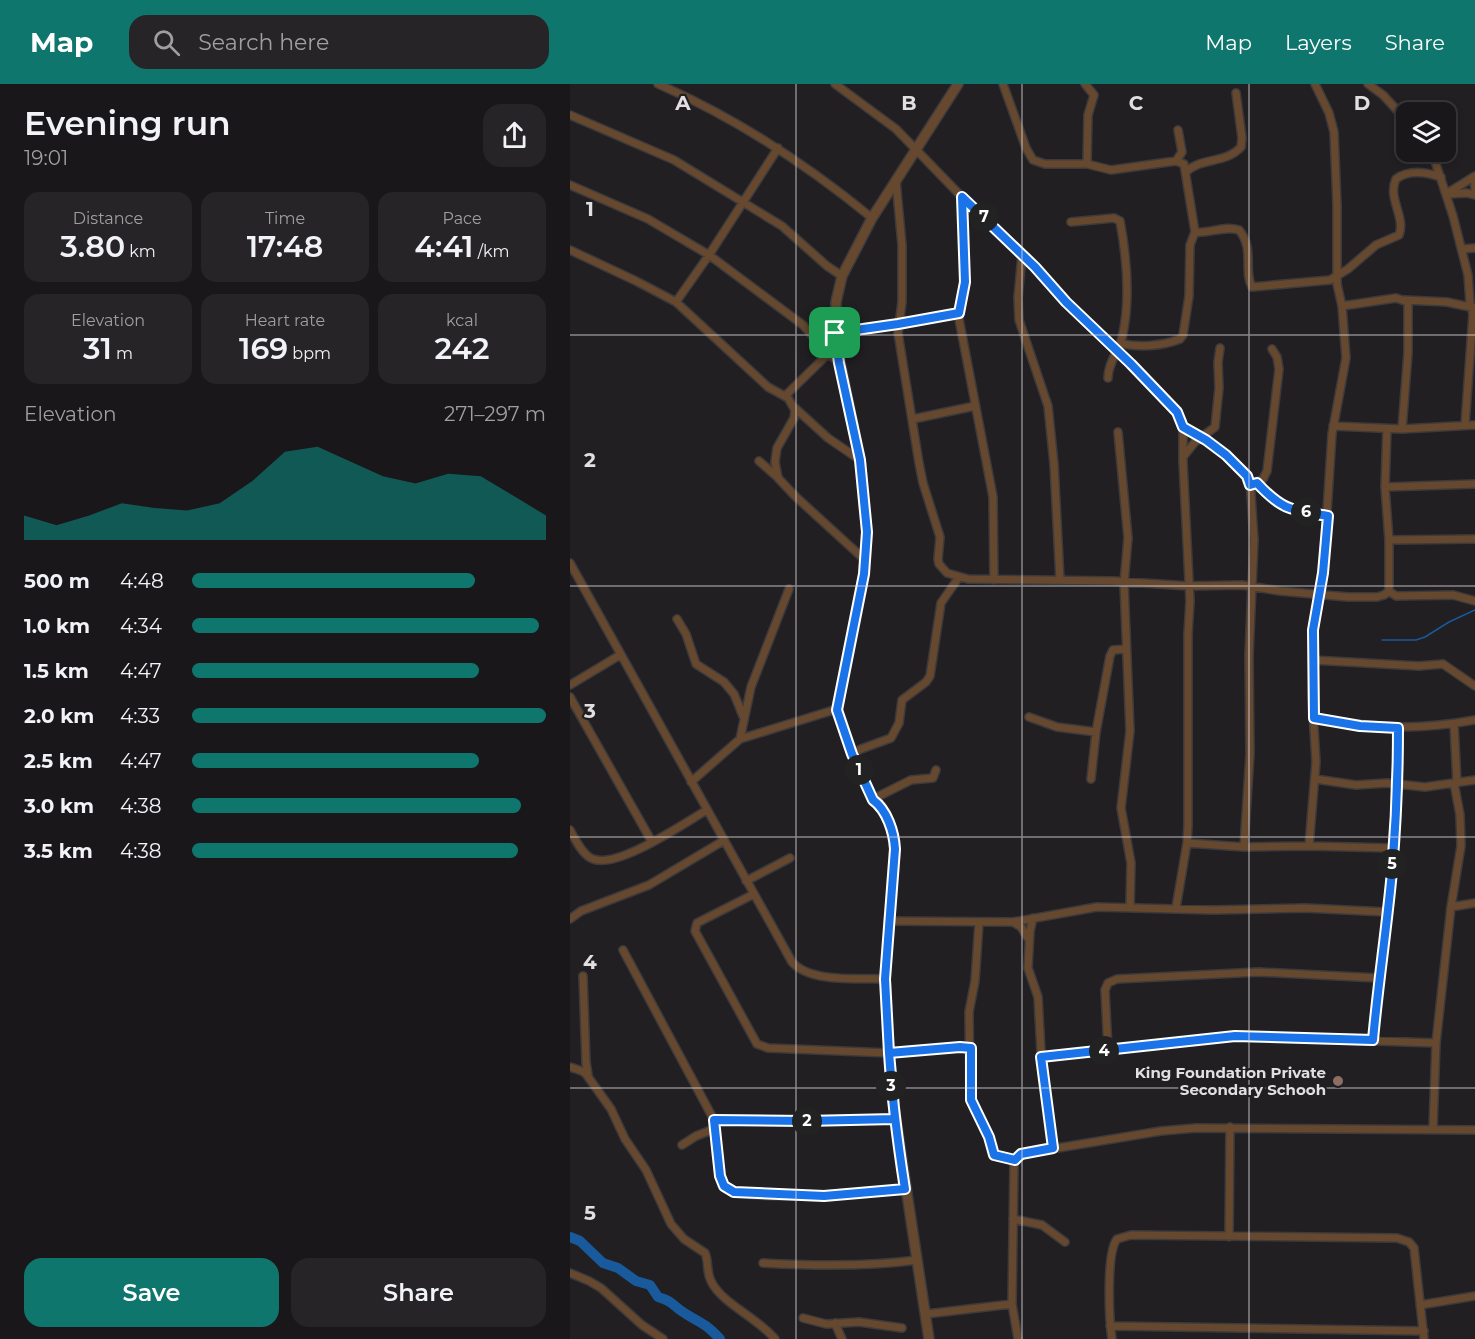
<!DOCTYPE html>
<meta charset="utf-8">
<style>
:root{--surface:#19171a;--page:#262427;--text:#f1f3f6;--muted:#9f9fa2;--line:#373639;--accent:#0f766e}
body{margin:0;font-family:Montserrat,sans-serif;background:var(--page);color:var(--text);height:100vh;display:flex;flex-direction:column;font-size:22px;white-space:nowrap}
*{box-sizing:border-box;margin:0}
p{font-size:20px;color:var(--muted)}
.icon{flex:none;width:33px;height:33px;fill:none;stroke:currentColor;stroke-width:2;stroke-linecap:round;stroke-linejoin:round}
.map{position:relative;flex:1;overflow:hidden}
.sheet{display:flex;flex-direction:column;background:var(--surface);width:570px}
.sheet>*{flex:none}
.controls{position:absolute;left:826px;top:18px;display:grid;gap:12px}
.controls a{display:grid;place-items:center;width:60px;height:60px;border-radius:12px;background:var(--surface);box-shadow:0 3px 9px #0003,0 0 0 2px var(--line);font-size:30px}
.pin{position:absolute;display:grid;place-items:center;width:51px;height:51px;color:#fff;margin:-26px;border-radius:12px;box-shadow:0 3px 9px #0006}
.km{position:absolute;width:30px;height:30px;margin:-15px;border-radius:50%;background:#222;color:#fff;font-size:16px;line-height:30px;text-align:center}
.round{display:grid;place-items:center;flex:none;width:63px;height:63px;border-radius:18px;background:var(--page)}
.head{display:flex;align-items:center;justify-content:space-between;height:102px;padding:0 24px}
h1{font-size:33px;font-weight:600;line-height:45px}
.figures{display:grid;grid-template-columns:repeat(3,1fr);gap:9px;height:102px;padding:6px 24px}
.figures div{display:grid;align-content:center;border-radius:15px;background:var(--page);text-align:center}
.figures b{font-size:30px;font-weight:600}
.figures small{font-size:16px;font-weight:400}
.figures p{font-size:16px}
.chart{height:168px;padding:12px 24px}
.chart p{display:flex;justify-content:space-between}
.chart svg{width:100%;height:108px;margin-top:6px;fill:var(--accent);opacity:.7}
.primary-button{display:flex;gap:12px;margin-top:auto;padding:12px 24px}
.primary-button a{flex:1;height:69px;border-radius:18px;background:var(--accent);color:#fff;font-size:24px;font-weight:600;line-height:69px;text-align:center}
.primary-button a+a{background:var(--page);color:var(--text)}
ul{padding:0 24px;list-style:none;font-size:20px}
li{display:grid;grid-template-columns:96px 72px 1fr;align-items:center;height:45px}
li i{height:15px;border-radius:8px;background:var(--accent)}
header{display:flex;align-items:center;gap:36px;box-sizing:border-box;height:84px;padding:0 30px;background:var(--accent);color:#fff}
header strong{font-size:28px}
nav{display:flex;gap:33px;margin-inline-start:auto;font-size:21px}
.search{width:420px;height:54px;background:var(--page);display:flex;align-items:center;gap:15px;box-sizing:border-box;padding:0 21px;border-radius:18px;color:var(--muted);font-size:22px}
main{display:flex;flex:1;min-height:0}
.map>svg:first-child{display:block}
.lines{fill:none;stroke-linecap:round;stroke-linejoin:round}
.stream{stroke:#185a9c;stroke-width:1.5}
.river{stroke:#185a9c;stroke-width:10}
.minor-casing{stroke:#3c3a3d;stroke-width:10}
.tertiary-casing{stroke:#3c3a3d;stroke-width:12}
.minor{stroke:#66482f;stroke-width:7}
.tertiary{stroke:#66482f;stroke-width:9}
.route-casing{stroke:#fff;stroke-width:12}
.route{stroke:#1a73e8;stroke-width:8}
.grid{fill:none;stroke:#e1dfe1;stroke-width:1.5;stroke-opacity:0.55}
.education-dot{fill:#8d6e63;stroke:#211f22;stroke-width:2}
.labels{text-anchor:middle;dominant-baseline:central;stroke-width:4.5;stroke-linejoin:round;paint-order:stroke}
.poi-label{font-size:15px;font-weight:bold;fill:#e1dfe1;stroke:#211f22;text-anchor:end}
.grid-label{font-size:20px;text-anchor:middle;font-weight:bold;fill:#e1dfe1;stroke:#211f22;stroke-width:4.5;stroke-linejoin:round;paint-order:stroke}
</style>
<header>
<strong>Map</strong>
<div class="search"><svg class="icon" aria-label="search" viewBox="0 0 24 24"><circle cx="10" cy="10" r="6"/><path d="M15 15l6 6"/></svg>Search here</div>
<nav><a>Map</a><a>Layers</a><a>Share</a></nav>
</header>
<main>
<section class="sheet">
<div class="head"><div><h1>Evening run</h1><p>19:01</p></div><a class="round"><svg class="icon" aria-label="share" viewBox="0 0 24 24"><path d="M12 15V3M7 8l5-5 5 5M5 13v7h14v-7"/></svg></a></div>
<div class="figures">
<div><p>Distance</p><b>3.80<small> km</small></b></div>
<div><p>Time</p><b>17:48</b></div>
<div><p>Pace</p><b>4:41<small> /km</small></b></div>
</div>
<div class="figures">
<div><p>Elevation</p><b>31<small> m</small></b></div>
<div><p>Heart rate</p><b>169<small> bpm</small></b></div>
<div><p>kcal</p><b>242</b></div>
</div>
<div class="chart"><p><span>Elevation</span>271–297 m</p>
<svg viewBox="0 0 160 44" preserveAspectRatio="none"><path d="M0 44V34L10 38L20 34L30 29L40 31L50 32L60 29L70 20L80 8L90 6L100 12L110 18L120 21L130 17L140 18L150 26L160 34V44z"/></svg>
</div>
<ul>
<li><b>500 m</b>4:48<i style="width:80%"></i></li>
<li><b>1.0 km</b>4:34<i style="width:98%"></i></li>
<li><b>1.5 km</b>4:47<i style="width:81%"></i></li>
<li><b>2.0 km</b>4:33<i style="width:100%"></i></li>
<li><b>2.5 km</b>4:47<i style="width:81%"></i></li>
<li><b>3.0 km</b>4:38<i style="width:93%"></i></li>
<li><b>3.5 km</b>4:38<i style="width:92%"></i></li>
</ul>
<div class="primary-button"><a>Save</a><a>Share</a></div>
</section>
<div class="map">
<svg width="905" height="1255" viewBox="0 0 905 1255">
<rect width="100%" height="100%" fill="#211f22"/>
<g class="lines">
<path class="stream" d="M812,556H846L855,553L879,538L905,526"/>
<path class="river" d="M0,1153L10,1157L33,1179L48,1184L66,1197L80,1201L88,1213C105,1218 102,1222 116,1230C132,1240 135,1239 150,1255"/>
<defs>
<path id="minor" d="M88,0C166,34 236,80 302,134
M265,0L326,45L392,113L465,183L496,218L561,280L607,328L613,343L636,356L656,371L680,396L684,456L679,571L680,670L674,763
M433,0L456,64L463,76L475,80H517L541,86L606,77L614,80L625,148L620,161L619,212L613,251L610,255C592,262 568,264 550,259
M515,0L524,11L518,31L517,80
M798,0L813,11L837,37
M0,31L104,76L212,142L257,182L272,192
M862,68L883,132L898,191L900,219L903,230L895,341
M606,77L612,68L608,46
M616,88C631,73 656,80 671,63L672,54L666,9
M904,93L905,106
M326,97L332,161V218L328,249L349,379L353,399L370,453L368,475L369,480L377,489L398,495L543,497L619,502L672,501L710,507L778,513H807L814,511L819,507
M0,101L78,135L139,171L233,241L258,270L269,278
M876,110L905,92
M879,110L897,109L905,111
M392,113L395,199L389,223V235L423,413L424,496
M501,138L544,134L550,137C557,175 561,216 552,254C548,268 538,279 538,294
M625,148C639,150 655,141 669,146C685,165 673,187 682,203L760,196L778,185L806,161L829,151C836,133 817,114 826,95C839,85 856,88 871,93
M892,165L905,164
M0,166L66,197L106,218L198,303L218,314L225,326L224,334L207,364L205,378L208,394L225,412L295,476
M452,171L448,214L449,236L478,322L484,380L490,496
M834,216L877,218L905,224
M106,218L139,171L208,64
M772,222L826,214L838,218V269L832,345
M265,249L328,240L389,229
M215,312L258,270
M225,324L258,354L290,376
M343,335L405,322
M763,342L832,345L905,341
M817,345L815,403L819,456V507L826,512L883,511L905,517
M548,348L558,454L554,499L560,647L551,724L561,779L560,823
M613,373L625,358L645,343L649,304L648,278L650,264
M189,377L206,392
M687,399C713,427 722,425 758,432
M680,401L693,395L697,387L709,285L707,273L702,265
M815,403L905,400
M819,456L905,455
M0,479L222,878C240,899 289,894 315,895
M107,535L116,550L126,580L154,598L164,610L173,632
M742,576L849,582L873,580L905,602
M0,601L50,571
M0,613L82,758
M459,633L487,643L526,648
M744,634C803,644 845,647 905,636
M884,640L887,699
M170,655L181,603L219,505
M282,670L291,665L321,654L329,639L332,616L356,598L360,592L371,519L389,493
M521,695L526,648L540,572L543,566L556,565
M745,695L786,701L817,699L855,703L905,696
M121,698L170,655L267,625
M303,715L341,696L363,694L366,686
M0,746C5,755 13,772 23,775C48,785 114,739 137,726
M617,759L674,763L739,762L823,764
M739,762L746,678L742,612L743,546L754,474L762,350L776,274L772,222L767,200V121L764,48L759,29L745,0
M176,797L220,774
M184,810L127,839L125,847L187,960L198,964L319,969L390,963L401,964
M881,823L905,819
M606,824L617,759L618,741V550L620,517L613,378V343
M463,834L460,847L458,884L468,913L472,986L483,1064
M0,835L11,827L79,801L153,757
M318,837L443,838L527,823L644,826L735,824L817,828
M443,838L451,843L459,856
M409,839L405,897L399,928L400,1011L419,1053L424,1071L445,1076
M53,866L144,1036
M13,892L16,978L18,991
M803,956C808,900 817,843 822,787C826,739 828,691 828,644
M538,966L535,906L538,899L547,895L689,888L808,894
M471,973L665,952L866,959
M0,983L12,987L16,990L41,1025L55,1055L76,1086L101,1140L114,1155L135,1169C139,1178 136,1187 141,1197C151,1219 188,1234 205,1255
M325,1035L235,1037L144,1036C145,1050 146,1095 156,1104C173,1119 308,1108 335,1105
M863,1045L866,959L881,823L891,762L890,731L884,699
M112,1061L126,1052L144,1045
M443,1135L472,1141L495,1158
M659,1153L660,1043
M193,1179C245,1182 296,1183 347,1176
M0,1189L19,1197L31,1204L72,1241L93,1255
M850,1221L905,1212
M356,1230L442,1220
M233,1234L256,1240L289,1238L332,1244
M265,1239L272,1255
M540,1242L854,1247
M448,1255L442,1220L444,1080L447,1072L451,1070L591,1047L626,1044L905,1046
M542,1255C539,1235 536,1169 547,1155L561,1151L827,1154L839,1158L844,1164L854,1255"/>
<path id="tertiary" d="M359,1255L321,1004L315,895L325,765C324,749 317,725 303,715L282,670L267,625L294,490L297,448L290,376L266,259V218L272,192L302,134L388,0"/>
</defs>
<use href="#minor" class="minor-casing"/>
<use href="#tertiary" class="tertiary-casing"/>
<use href="#minor" class="minor"/>
<use href="#tertiary" class="tertiary"/>
</g>
<g class="lines">
<defs>
<path id="route" d="M265,249L269,279L290,376L297,448L294,490L267,626L282,670L303,716C317,726 324,748 325,765L315,895L319,969L325,1035L235,1037L144,1036L150,1092L154,1102L164,1108L254,1112L335,1105C328,1060 322,1015 319,969L390,963L401,964V1016L419,1053L424,1071L445,1076L451,1070L483,1064L471,973L665,952L803,956C808,900 817,843 822,787C826,739 828,691 828,644L790,642L744,634L743,546L753,489L758,432C722,426 713,427 687,399L680,401L677,392L656,371L636,356L613,343L607,328L561,280L496,218L465,183L392,113L395,198L389,229L328,240L265,249"/>
</defs>
<use href="#route" class="route-casing"/>
<use href="#route" class="route"/>
</g>
<path class="grid" d="M226,0V1255M452,0V1255M679,0V1255M0,251H905M0,502H905M0,753H905M0,1004H905"/>
<circle class="education-dot" cx="768" cy="997" r="6"/>
<g class="labels">
<g class="poi-label">
<text x="756" y="988">King Foundation Private<tspan x="756" dy="17">Secondary Schooh</tspan></text>
</g>
</g>
<g class="grid-label">
<text x="113" y="26">A</text>
<text x="339" y="26">B</text>
<text x="566" y="26">C</text>
<text x="792" y="26">D</text>
<text x="20" y="132">1</text>
<text x="20" y="383">2</text>
<text x="20" y="634">3</text>
<text x="20" y="885">4</text>
<text x="20" y="1136">5</text>
</g>
</svg>
<div class="controls">
<a><svg class="icon" aria-label="layers" viewBox="0 0 24 24"><path d="M12 4l9 5-9 5-9-5zM3 14l9 5 9-5"/></svg></a>
</div>
<div class="pin" style="left:265px;top:249px;background:#1e9e55"><svg class="icon" aria-label="arrive" viewBox="0 0 24 24"><path d="M6 21V4h12l-3 4 3 4H6"/></svg></div>
<b class="km" style="left:289px;top:686px">1</b>
<b class="km" style="left:237px;top:1037px">2</b>
<b class="km" style="left:321px;top:1002px">3</b>
<b class="km" style="left:534px;top:967px">4</b>
<b class="km" style="left:822px;top:780px">5</b>
<b class="km" style="left:736px;top:428px">6</b>
<b class="km" style="left:414px;top:133px">7</b>
</div>
</main>
